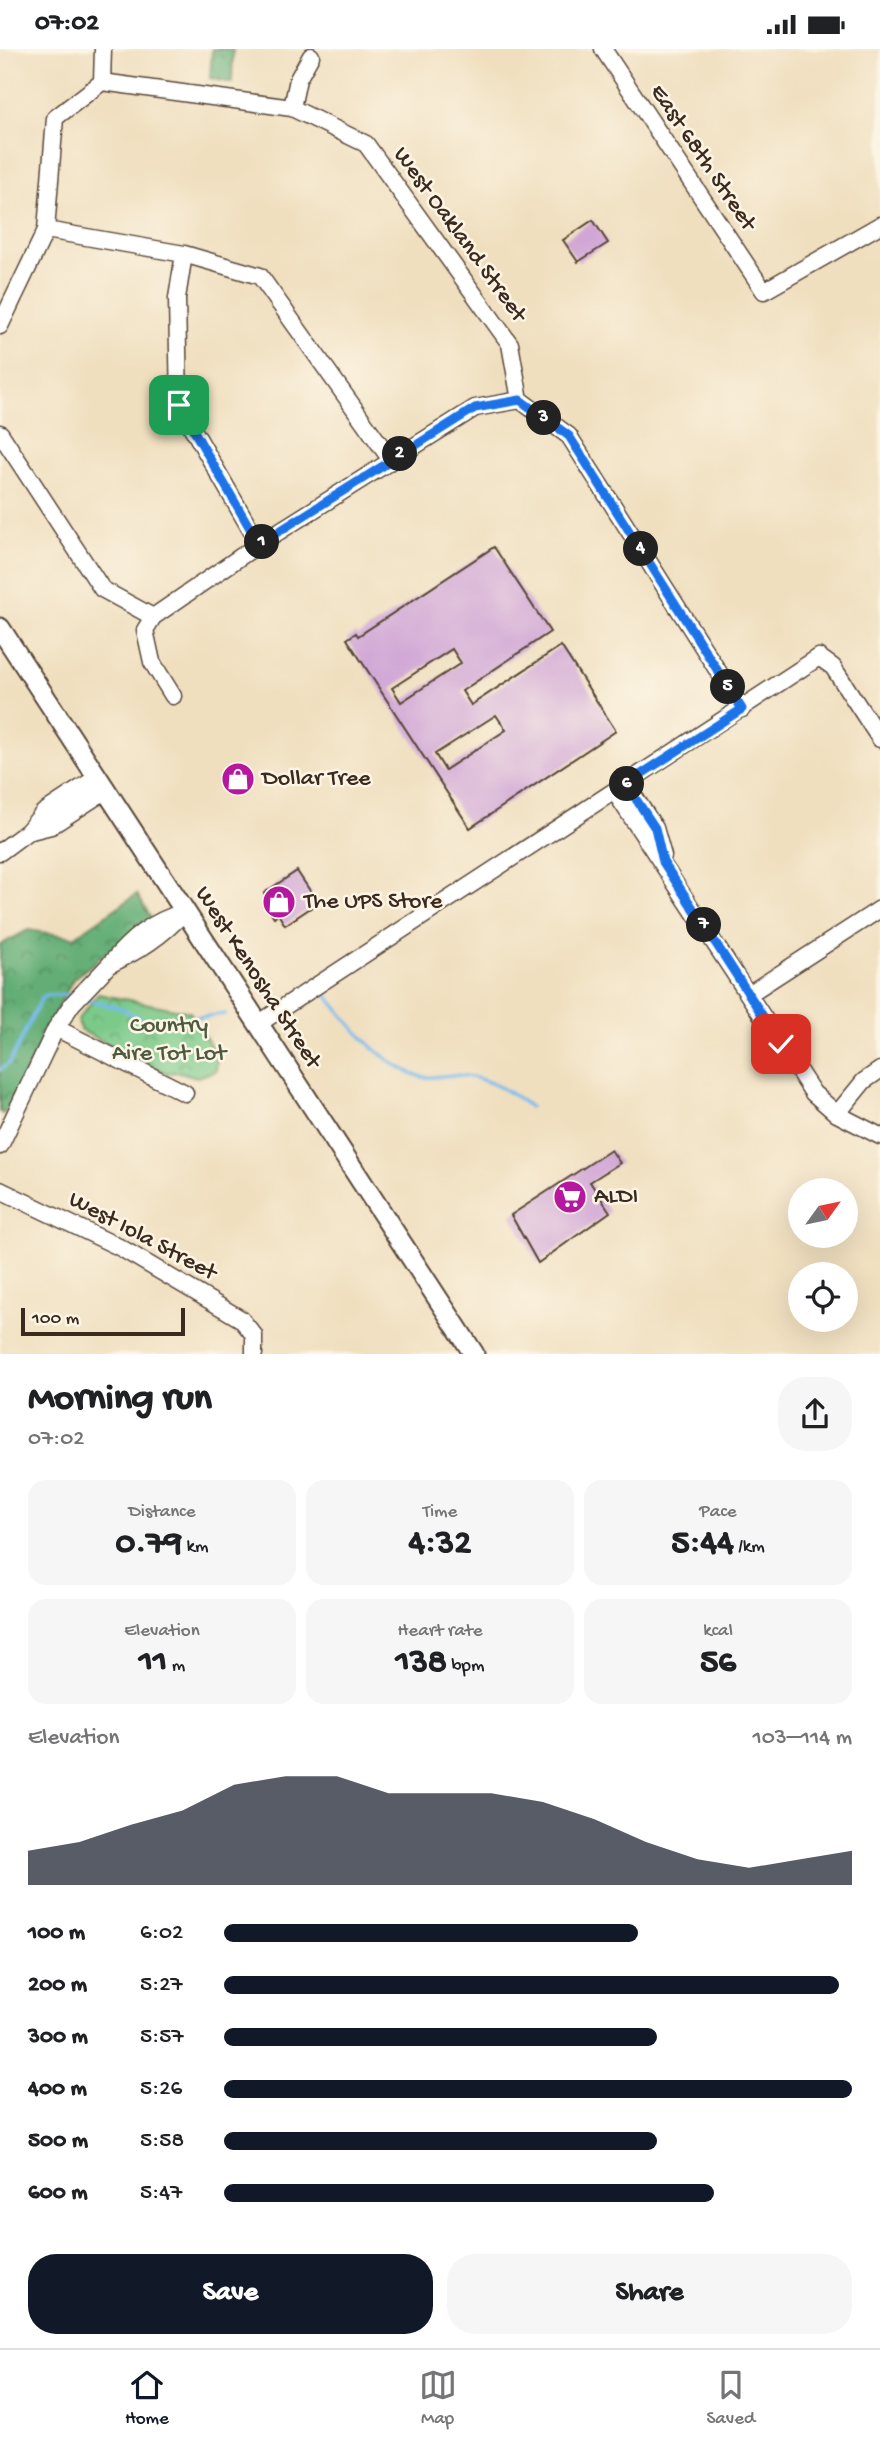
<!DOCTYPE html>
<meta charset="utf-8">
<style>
:root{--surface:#fff;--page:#f6f6f6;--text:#202124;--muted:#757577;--line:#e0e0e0;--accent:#111827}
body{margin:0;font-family:"Gochi Hand",sans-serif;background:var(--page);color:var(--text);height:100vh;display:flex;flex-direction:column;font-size:26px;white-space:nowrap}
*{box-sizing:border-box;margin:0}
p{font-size:23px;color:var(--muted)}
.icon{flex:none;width:38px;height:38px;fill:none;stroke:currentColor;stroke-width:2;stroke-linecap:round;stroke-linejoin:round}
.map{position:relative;height:1305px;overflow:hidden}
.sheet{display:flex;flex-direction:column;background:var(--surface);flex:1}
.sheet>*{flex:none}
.needle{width:46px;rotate:57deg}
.fabs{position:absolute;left:788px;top:1129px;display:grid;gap:14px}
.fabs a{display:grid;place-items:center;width:70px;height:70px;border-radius:50%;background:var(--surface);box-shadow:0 7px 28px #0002;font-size:35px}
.scale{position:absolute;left:21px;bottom:18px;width:164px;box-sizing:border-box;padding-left:7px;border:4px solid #3b2a1e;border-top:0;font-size:19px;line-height:24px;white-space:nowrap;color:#3b2a1e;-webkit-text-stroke:5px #fcf5e5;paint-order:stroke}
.pin{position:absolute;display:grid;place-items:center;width:60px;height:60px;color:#fff;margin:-30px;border-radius:14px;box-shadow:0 4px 10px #0006}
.km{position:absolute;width:35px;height:35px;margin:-18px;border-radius:50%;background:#222;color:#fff;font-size:19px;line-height:35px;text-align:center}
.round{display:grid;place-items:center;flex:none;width:74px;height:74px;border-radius:28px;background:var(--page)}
.overview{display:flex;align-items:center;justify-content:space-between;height:119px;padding:0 28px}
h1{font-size:38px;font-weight:700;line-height:52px}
.metrics{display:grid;grid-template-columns:repeat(3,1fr);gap:10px;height:119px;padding:7px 28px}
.metrics div{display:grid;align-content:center;border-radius:18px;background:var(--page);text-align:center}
.metrics b{font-size:35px;font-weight:700}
.metrics small{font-size:19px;font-weight:400}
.metrics p{font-size:19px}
.chart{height:196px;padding:14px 28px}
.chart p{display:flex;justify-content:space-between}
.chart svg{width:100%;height:126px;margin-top:7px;fill:var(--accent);opacity:.7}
.button{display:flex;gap:14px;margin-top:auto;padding:14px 28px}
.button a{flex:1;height:80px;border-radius:28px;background:var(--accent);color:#fff;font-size:28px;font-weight:700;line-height:80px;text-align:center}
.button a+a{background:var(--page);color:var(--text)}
ul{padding:0 28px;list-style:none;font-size:23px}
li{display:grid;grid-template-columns:112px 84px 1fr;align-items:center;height:52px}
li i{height:18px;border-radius:9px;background:var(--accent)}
.status{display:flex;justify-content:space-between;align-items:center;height:49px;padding:0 35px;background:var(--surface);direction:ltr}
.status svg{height:19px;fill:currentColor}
.menu{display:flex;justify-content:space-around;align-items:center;height:98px;border-top:2px solid var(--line);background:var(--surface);font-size:19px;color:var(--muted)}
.menu a{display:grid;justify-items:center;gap:4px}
.menu .active{color:var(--accent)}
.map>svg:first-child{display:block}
.forest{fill:url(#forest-crowns);stroke:#506c4a;stroke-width:2}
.park{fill:url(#park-crowns);stroke:#5b7a54;stroke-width:2}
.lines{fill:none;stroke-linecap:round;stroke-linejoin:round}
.stream{stroke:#76bbed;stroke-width:3.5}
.building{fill:#d0a6d6;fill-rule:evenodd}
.minor-casing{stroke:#564536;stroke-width:19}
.major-casing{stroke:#564536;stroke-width:23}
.minor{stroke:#fff;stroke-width:16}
.major{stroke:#fff;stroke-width:19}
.route-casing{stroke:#fff;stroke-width:14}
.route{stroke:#1a73e8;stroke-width:9}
.labels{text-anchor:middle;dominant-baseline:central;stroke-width:5;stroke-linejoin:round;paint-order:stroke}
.street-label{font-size:24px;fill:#3b2a1e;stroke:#fcf5e5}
.poi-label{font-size:24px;fill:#3b2a1e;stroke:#fcf5e5;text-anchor:start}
.park-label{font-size:24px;fill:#4e5a3e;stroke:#fcf5e5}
</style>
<div class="status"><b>07:02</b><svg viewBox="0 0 49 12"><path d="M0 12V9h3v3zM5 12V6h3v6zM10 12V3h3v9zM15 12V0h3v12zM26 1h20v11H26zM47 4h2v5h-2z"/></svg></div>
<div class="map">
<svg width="880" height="1305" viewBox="0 0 880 1305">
<defs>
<pattern id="forest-crowns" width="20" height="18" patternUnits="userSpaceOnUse" patternTransform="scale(1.75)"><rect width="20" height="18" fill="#64ae76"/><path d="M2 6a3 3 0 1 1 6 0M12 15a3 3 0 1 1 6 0" fill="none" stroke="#548e60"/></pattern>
<pattern id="park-crowns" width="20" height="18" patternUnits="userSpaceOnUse" patternTransform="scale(1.75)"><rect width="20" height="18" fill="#7bca8a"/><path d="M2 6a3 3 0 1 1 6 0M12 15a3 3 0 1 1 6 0" fill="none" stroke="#66a470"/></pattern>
</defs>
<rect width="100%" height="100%" fill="#fcf5e5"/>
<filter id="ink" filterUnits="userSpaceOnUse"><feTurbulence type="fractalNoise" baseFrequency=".0143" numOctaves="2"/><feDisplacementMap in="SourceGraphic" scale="14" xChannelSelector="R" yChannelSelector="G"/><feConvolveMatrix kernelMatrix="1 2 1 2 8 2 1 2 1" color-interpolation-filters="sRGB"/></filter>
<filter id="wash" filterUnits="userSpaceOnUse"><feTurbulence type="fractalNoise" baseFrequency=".00686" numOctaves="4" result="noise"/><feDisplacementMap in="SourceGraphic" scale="28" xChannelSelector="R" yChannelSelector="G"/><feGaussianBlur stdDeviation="1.57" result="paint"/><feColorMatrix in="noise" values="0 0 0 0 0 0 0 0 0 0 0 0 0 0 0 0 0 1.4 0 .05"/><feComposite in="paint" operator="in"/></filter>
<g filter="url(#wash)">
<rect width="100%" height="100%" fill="#f0dfbf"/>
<path class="forest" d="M212,0H233L232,34L210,29Z
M137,845L151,869L73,930L4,1065L0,1063V896L28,881L74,888Z"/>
<path class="park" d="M98,945L190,963L217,1007L216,1022L197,1028L180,1023L167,1024L80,981L78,970Z"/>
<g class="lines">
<path class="stream" d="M326,945C350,976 380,1014 419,1027C428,1030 442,1027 451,1026C483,1026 507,1040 530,1058
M86,950L120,959L143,970L160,973L225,965
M0,1021L10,1013L41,950L47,946H71"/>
</g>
<g id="blocks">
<path class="building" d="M593,171L608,194L578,213L563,191Z
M494,498L550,583L462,642L471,656L561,597L616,682L470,779L347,590L356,584L358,587ZM452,600L461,614L401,653L392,639ZM496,666L506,681L445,721L435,705Z
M297,822L318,854L285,876L278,865L274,868L267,857L271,854L264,844Z
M611,1101L620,1114L590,1133L610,1163L538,1214L511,1166Z"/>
</g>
</g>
<g filter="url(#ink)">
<use href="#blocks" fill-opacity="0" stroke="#564536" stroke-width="2"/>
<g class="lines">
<defs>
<path id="minor" d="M603,0L764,242L880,176
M102,33L103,0
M292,59L298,30L311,7
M46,181L184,205L260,227L391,411
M184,205L177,249L179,356L259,495
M0,277L46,181L55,69L102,33L292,59L366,95L510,295L520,351L569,387L742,660
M0,384L102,540L153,568L145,581L152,613L173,647
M153,568L259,495L475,359L520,351
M626,735L655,779L663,807
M615,743L813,1044L837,1065L880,1087
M27,783L51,777L105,742
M0,803L27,783L43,764L96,729
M184,863C162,888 138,902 109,916C131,890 150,873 184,863Z
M749,945L880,860
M258,975L819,608L833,618L880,690
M56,979L185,1044
M837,1065L864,1032L880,1021
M0,1097L56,979L72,955L109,916
M0,1141L121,1199L241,1270L254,1286V1305"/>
<path id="major" d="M0,579L474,1305"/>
</defs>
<use href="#minor" class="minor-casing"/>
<use href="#major" class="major-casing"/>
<use href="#minor" class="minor"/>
<use href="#major" class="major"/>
</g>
</g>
<g class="lines" filter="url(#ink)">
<defs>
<path id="route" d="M179,356L259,495L475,359L520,351L569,387L742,660L626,735L655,779L663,813L781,995"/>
</defs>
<use href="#route" class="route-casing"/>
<use href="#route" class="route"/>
</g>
<defs>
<symbol id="shop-disc" viewBox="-11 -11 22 22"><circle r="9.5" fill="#b5179e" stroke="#fcf5e5"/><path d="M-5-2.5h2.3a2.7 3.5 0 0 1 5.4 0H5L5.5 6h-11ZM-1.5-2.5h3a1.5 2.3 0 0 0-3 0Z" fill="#fff"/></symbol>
<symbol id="supermarket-disc" viewBox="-11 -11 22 22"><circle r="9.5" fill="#b5179e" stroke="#fcf5e5"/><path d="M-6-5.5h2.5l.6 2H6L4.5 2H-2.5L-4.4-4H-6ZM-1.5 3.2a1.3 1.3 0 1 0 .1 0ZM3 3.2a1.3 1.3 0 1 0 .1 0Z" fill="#fff"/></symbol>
</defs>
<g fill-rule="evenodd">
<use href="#shop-disc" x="219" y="711" width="38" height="38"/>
<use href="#shop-disc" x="260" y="834" width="38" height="38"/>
<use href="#supermarket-disc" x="551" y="1129" width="38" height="38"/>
</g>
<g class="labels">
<g class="street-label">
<text transform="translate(702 109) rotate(56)">East 68th Street</text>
<text transform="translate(459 186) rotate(54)">West Oakland Street</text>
<text transform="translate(257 929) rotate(57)">West Kenosha Street</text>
<text transform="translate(142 1188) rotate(28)">West Iola Street</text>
</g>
<g class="poi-label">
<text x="262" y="730">Dollar Tree</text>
<text x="304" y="853">The UPS Store</text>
<text x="594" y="1148">ALDI</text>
</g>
<g class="park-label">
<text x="169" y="977">Country<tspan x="169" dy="28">Aire Tot Lot</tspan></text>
</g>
</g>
</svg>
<div class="fabs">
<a><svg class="needle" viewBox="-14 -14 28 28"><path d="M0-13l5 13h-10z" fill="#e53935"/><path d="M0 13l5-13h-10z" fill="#757577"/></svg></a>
<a><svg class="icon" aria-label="locate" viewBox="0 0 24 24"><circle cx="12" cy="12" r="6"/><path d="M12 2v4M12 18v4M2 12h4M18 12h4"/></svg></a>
</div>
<div class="scale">100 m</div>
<div class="pin" style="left:179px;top:356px;background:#1e9e55"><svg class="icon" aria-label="arrive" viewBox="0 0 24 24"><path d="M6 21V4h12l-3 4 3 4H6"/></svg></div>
<div class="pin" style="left:781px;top:995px;background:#d93025"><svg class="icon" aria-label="check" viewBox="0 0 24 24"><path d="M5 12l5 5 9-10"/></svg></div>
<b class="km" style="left:262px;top:493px">1</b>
<b class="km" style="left:400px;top:405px">2</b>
<b class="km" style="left:544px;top:369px">3</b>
<b class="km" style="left:641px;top:500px">4</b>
<b class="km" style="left:728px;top:638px">5</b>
<b class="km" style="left:627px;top:735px">6</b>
<b class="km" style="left:704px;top:876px">7</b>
</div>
<section class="sheet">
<div class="overview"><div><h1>Morning run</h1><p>07:02</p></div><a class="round"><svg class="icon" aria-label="share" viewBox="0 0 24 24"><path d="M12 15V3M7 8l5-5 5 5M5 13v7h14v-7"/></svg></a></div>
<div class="metrics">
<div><p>Distance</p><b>0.79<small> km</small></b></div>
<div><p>Time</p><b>4:32</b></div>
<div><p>Pace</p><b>5:44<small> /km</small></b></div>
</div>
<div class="metrics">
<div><p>Elevation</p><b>11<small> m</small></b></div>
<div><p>Heart rate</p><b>138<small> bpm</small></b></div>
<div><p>kcal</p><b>56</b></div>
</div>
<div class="chart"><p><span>Elevation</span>103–114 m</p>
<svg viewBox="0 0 160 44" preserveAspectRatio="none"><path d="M0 44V32L10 29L20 23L30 18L40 9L50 6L60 6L70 12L80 12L90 12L100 15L110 21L120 29L130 35L140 38L150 35L160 32V44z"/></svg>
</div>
<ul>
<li><b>100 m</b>6:02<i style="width:66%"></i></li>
<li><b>200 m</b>5:27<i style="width:98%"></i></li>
<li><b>300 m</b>5:57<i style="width:69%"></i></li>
<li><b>400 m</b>5:26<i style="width:100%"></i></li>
<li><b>500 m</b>5:58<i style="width:69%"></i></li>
<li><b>600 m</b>5:47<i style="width:78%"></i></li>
</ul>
<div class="button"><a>Save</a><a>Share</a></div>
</section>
<nav class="menu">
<a class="active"><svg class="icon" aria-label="home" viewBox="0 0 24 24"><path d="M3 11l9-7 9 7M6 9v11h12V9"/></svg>Home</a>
<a><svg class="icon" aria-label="map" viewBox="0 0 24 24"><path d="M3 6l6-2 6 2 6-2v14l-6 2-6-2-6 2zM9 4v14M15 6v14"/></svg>Map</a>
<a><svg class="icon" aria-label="saved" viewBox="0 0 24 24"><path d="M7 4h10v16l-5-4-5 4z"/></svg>Saved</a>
</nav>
